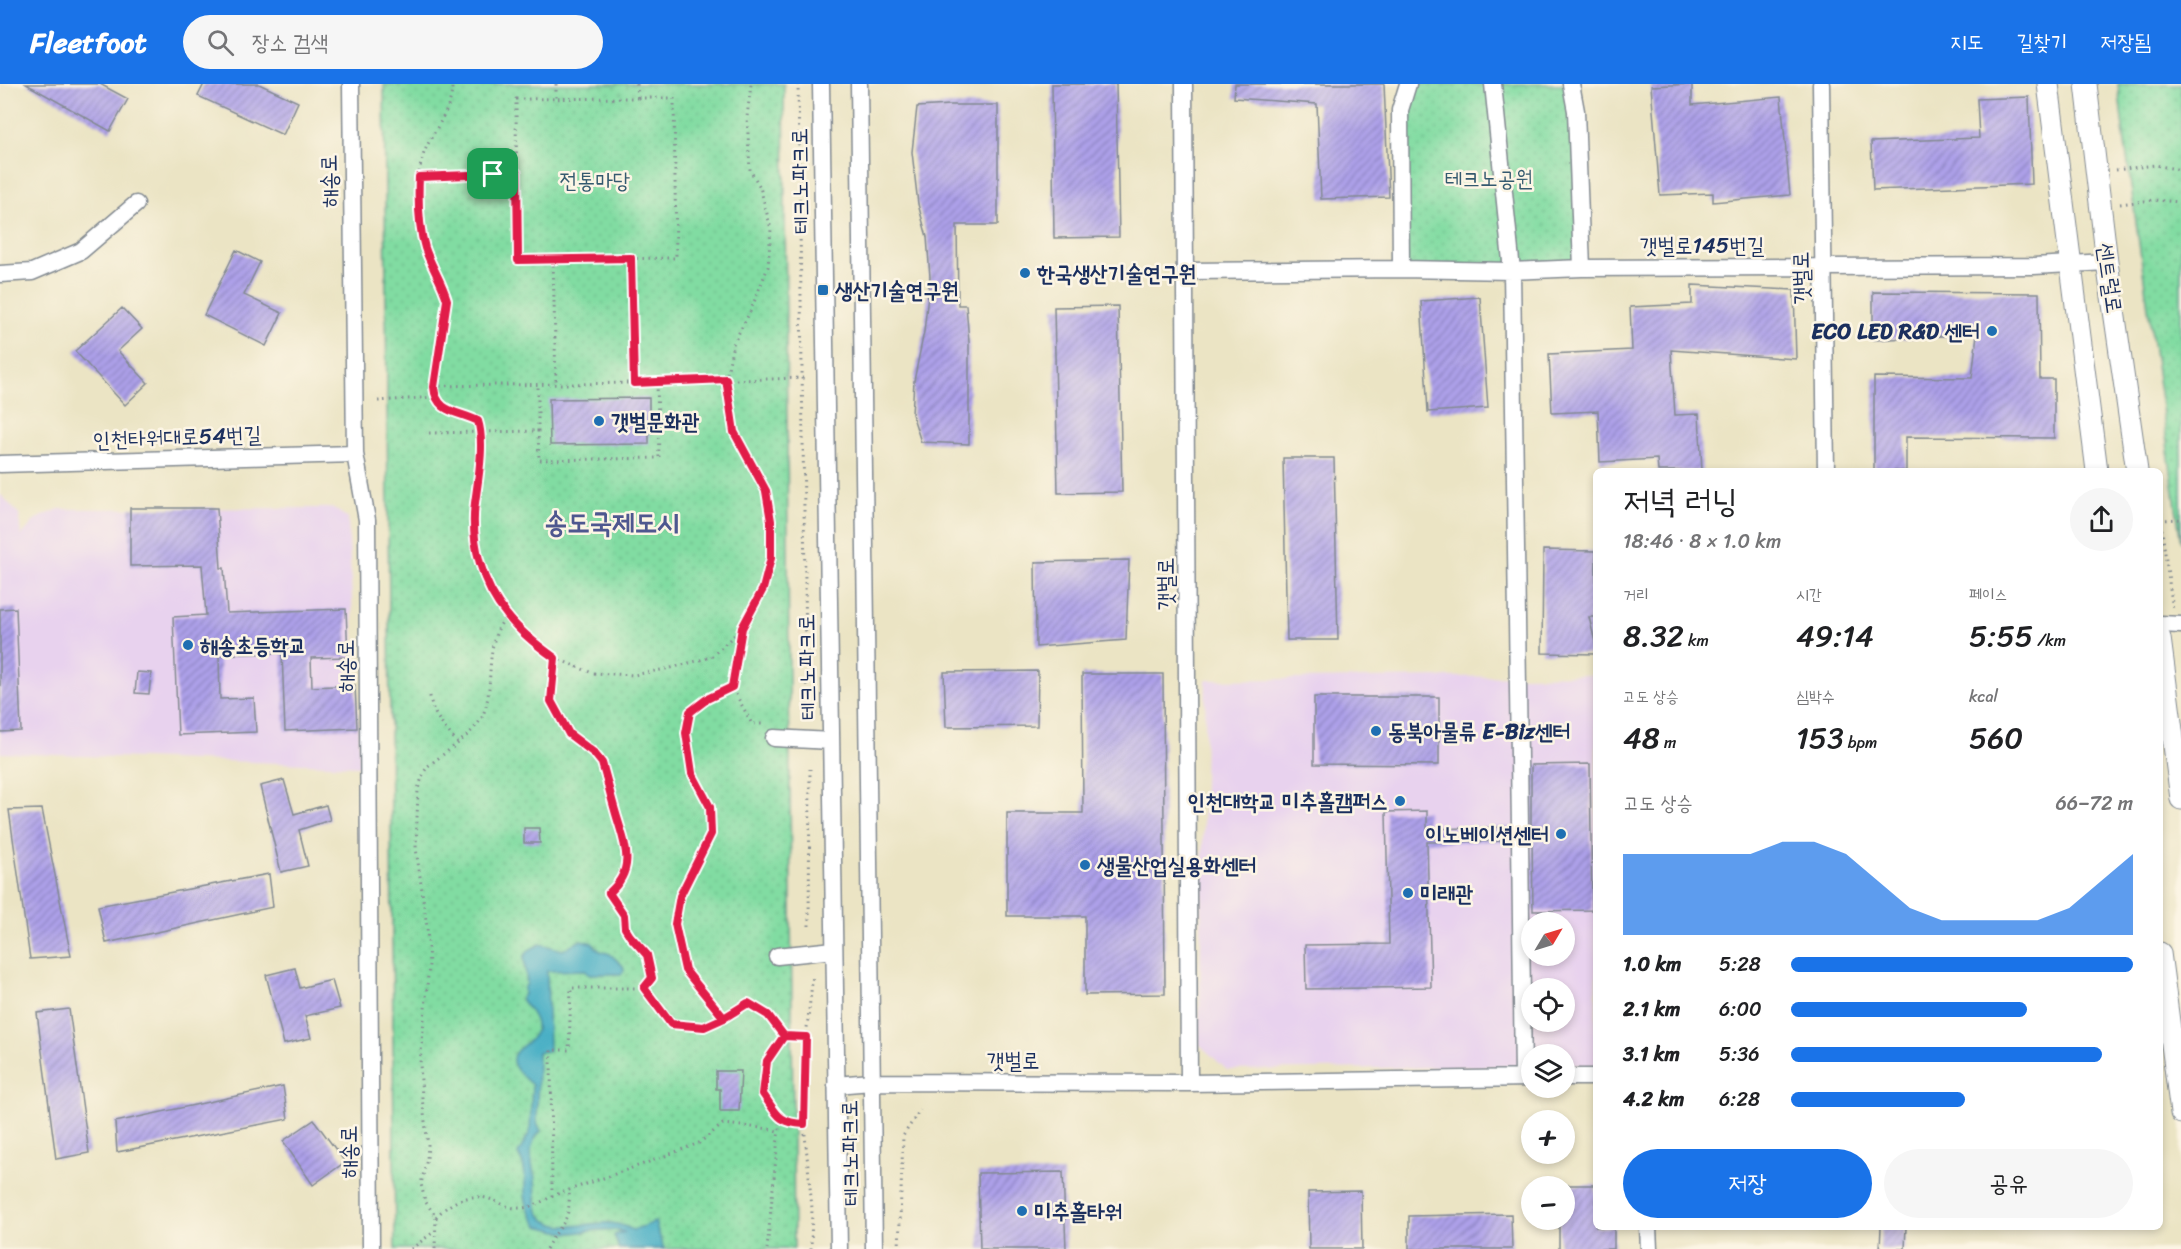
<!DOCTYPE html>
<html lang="ko">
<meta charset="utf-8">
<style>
:root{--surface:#fff;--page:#f6f6f6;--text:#202124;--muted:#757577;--accent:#1a73e8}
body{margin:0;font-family:Sriracha,"Poor Story",sans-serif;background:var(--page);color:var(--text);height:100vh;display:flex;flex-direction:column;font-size:22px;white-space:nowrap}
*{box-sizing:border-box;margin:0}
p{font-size:20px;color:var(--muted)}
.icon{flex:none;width:33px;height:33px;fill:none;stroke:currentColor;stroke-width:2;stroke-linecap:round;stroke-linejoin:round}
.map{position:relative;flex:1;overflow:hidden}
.details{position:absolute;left:1593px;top:384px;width:570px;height:762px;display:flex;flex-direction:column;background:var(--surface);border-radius:9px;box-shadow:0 3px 9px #0003}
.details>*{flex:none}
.needle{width:39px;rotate:52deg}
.buttons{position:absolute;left:1521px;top:828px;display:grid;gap:12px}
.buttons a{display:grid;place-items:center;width:54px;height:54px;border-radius:50%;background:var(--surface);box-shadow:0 3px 9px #0003;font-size:30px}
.pin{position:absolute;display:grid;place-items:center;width:51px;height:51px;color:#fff;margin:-26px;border-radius:12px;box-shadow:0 3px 9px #0006}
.round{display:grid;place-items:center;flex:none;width:63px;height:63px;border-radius:32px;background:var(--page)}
.head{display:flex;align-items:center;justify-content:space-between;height:102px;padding:0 30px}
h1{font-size:33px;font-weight:600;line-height:45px}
.stats{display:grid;grid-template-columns:repeat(3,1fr);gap:9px;height:102px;padding:6px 30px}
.stats div{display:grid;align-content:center}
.stats b{font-size:30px;font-weight:600}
.stats small{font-size:16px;font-weight:400}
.stats p{font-size:16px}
.chart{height:168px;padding:12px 30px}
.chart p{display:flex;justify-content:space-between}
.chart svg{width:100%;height:108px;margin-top:6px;fill:var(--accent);opacity:.7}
.button{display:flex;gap:12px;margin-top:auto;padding:12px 30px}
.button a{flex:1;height:69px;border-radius:36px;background:var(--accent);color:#fff;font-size:24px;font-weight:600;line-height:69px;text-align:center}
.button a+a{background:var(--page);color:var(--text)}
ul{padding:0 30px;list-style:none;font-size:20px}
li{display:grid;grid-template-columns:96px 72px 1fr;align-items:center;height:45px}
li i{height:15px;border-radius:8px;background:var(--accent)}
header{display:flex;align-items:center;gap:36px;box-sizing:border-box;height:84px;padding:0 30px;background:var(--accent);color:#fff}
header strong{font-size:28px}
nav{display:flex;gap:33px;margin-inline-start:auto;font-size:21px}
.search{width:420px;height:54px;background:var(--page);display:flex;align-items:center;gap:15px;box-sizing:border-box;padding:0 21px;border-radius:33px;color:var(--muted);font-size:22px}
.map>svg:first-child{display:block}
.built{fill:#e8d2ee;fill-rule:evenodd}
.green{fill:url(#green-dots);stroke:#4e8680;stroke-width:1.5}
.water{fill:#46afc5;stroke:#306f92;stroke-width:1.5}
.building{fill:url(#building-hatch)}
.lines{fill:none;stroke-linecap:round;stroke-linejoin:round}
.minor-casing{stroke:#838a91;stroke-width:19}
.major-casing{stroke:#838a91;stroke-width:23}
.path{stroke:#838a91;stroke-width:3;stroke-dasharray:1.5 4.5;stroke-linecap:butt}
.minor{stroke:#fff;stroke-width:16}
.major{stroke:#fff;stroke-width:21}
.route-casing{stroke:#fff;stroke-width:12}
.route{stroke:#e11d48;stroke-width:8}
.poi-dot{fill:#1f6fb2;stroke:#fcf5e5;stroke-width:2}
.labels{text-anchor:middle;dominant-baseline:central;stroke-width:5;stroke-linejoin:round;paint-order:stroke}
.park-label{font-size:22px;fill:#345a6f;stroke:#fcf5e5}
.street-label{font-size:22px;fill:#1b2f5e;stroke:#fcf5e5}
.poi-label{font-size:22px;font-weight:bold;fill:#1b2f5e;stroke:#fcf5e5;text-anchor:start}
.district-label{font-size:28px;font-weight:bold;fill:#4e578f;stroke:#fcf5e5}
</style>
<header>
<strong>Fleetfoot</strong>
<div class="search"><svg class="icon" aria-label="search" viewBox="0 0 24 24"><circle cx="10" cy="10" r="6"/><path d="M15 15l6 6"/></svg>장소 검색</div>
<nav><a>지도</a><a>길찾기</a><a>저장됨</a></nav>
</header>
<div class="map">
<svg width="2181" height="1165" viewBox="0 0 2181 1165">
<defs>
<pattern id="green-dots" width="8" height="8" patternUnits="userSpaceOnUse" patternTransform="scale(1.5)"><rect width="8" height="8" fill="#81dca2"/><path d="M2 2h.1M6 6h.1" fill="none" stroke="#6fbd8e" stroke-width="1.8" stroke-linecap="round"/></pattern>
<pattern id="building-hatch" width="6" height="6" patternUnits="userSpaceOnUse" patternTransform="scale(1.5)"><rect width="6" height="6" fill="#ada0e9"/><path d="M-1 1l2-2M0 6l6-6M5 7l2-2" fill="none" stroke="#8c83c0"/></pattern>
</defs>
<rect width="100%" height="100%" fill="#fcf5e5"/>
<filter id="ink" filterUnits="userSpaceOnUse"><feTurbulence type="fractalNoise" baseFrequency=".0167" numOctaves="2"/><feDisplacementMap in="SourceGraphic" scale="12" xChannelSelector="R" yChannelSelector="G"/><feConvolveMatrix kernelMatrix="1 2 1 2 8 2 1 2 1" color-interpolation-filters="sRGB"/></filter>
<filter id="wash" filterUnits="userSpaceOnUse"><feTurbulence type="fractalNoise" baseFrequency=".008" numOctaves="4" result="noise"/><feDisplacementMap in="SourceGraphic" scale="24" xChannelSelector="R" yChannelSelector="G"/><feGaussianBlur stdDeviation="1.35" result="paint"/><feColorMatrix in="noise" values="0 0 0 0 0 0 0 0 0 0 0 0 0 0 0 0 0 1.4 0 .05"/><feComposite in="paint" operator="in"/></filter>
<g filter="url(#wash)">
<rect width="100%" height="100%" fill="#ebe4c4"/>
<path class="built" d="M0,410L19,430L21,452L36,435L59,425L333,424L348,434L360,682L0,669Z
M1596,591V981H1565L1564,970H1532L1531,982L1227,986L1199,960L1206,596ZM1532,838H1564V872H1532ZM1532,904H1564V938H1532Z"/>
<path class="green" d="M384,0H784L794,1165H395Z
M1408,0H1571L1582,184L1401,185Z
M2118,0H2181V459L2123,45Z"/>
<path class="water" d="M581,856L592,859L600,867L610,870L623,882L624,887L621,890H588L586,886L547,887L549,967L538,968L537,1038L541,1047C528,1060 530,1073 534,1090C537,1101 534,1116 538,1127C548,1150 583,1140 602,1139C613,1138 623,1141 633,1146L655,1138L664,1165H619L614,1151L624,1148C606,1143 589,1148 571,1149C560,1149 548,1144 538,1142C532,1133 526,1122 525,1111C524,1096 527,1084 518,1070L530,1048L532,1001C485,962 540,967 536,940C535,931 526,922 521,915L524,910V904L527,900L524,873L529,866L540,860L563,866Z"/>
<g id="blocks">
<path class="building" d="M26,0H100L128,15L110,47Z
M204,0H259L298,18L283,51L198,12Z
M1052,0H1116L1119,153L1054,154Z
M1235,0H1384L1389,113L1321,115L1317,20L1234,14Z
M1692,0V21L1781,13L1790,111L1713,118V109L1660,111L1651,2Z
M2029,13L2032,100L1873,106L1871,58L1979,54L1977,15Z
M950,21H998V141H957L958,221H966L969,258V360L921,358L912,330L914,297L924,248L930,193L927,153L918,120L912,68L917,23Z
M236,166L260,178L244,211L282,229L266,262L204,231Z
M1692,201L1794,206L1796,275L1671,266L1675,331L1699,330L1702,387H1658L1657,375L1600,378L1598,327L1552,329L1549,270L1632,266L1630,223L1692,220Z
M1873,208L2039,209L2040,295H2054V354L1906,353V387H1874V293L1972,294L1977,250L1873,256Z
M1480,213L1488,324L1428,328L1421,217Z
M1118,222L1122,408L1058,409L1054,223Z
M122,224L142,245L118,267L148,299L125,321L75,267Z
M649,314V360L550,361L549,315Z
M1283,374H1334L1338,556H1287Z
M130,424H217L221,484H224L227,529L346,525L348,573L311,574L312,603L355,601L357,644L285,647L282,569L219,571L220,615L254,614L256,648L178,651L173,533L206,531L202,481L130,482Z
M1543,466L1596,467V533H1589L1596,562V570L1542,569Z
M1129,476L1126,556L1036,563L1035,478Z
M16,524L21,647L0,648V525Z
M1038,587L1037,642L946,643L944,588Z
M137,588L151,589L149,610L135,609Z
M1082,590H1163L1165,910L1085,911V832H1007V729H1083Z
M1314,613H1439V681L1314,680Z
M1590,680L1592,826L1533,827L1532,756L1527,750L1531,743V681Z
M284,696L294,730L326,721L330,736L299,746L308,782L281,788L260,702Z
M42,725L71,872L30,875L9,726Z
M1427,727V745L1510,743L1513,750L1510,757L1427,758L1431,903L1306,905L1305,861L1389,860L1386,728Z
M524,744H539L540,759H524Z
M269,790L273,823L106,859L98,822Z
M295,884L300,904L332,896L340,924L305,932L311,954L284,960L266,891Z
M69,925L89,1069L56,1075L37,929Z
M716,987H741L739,1027H720V1005H716Z
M283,1002L288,1035L117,1068L115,1038Z
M314,1036L345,1078L313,1101L283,1057Z
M1063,1088L1066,1165H980L978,1089Z
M1564,1101H1596V1143H1614V1165H1559V1136H1564Z
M1361,1107L1362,1165H1309L1308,1108Z
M1511,1130L1512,1165H1409V1132Z
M1881,1143H1906L1905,1165H1880Z"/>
</g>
</g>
<g filter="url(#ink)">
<use href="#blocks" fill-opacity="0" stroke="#838a91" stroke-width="1.5"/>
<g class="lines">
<defs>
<path id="minor" d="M351,0L355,370L367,436L371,1165
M821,0L839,1165
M859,0L874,1165
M1184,0L1189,999
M1493,0L1512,187L1520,743
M1571,0L1576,27L1582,184
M1821,0L1826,387
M1401,185L1400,26L1408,0
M1186,187L1401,185L1512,187L1582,184L2034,182L2107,178
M0,190L32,188L81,167L136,120
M0,380L355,370
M2160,540L2181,541
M774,654L831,657
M1520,757L1523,994
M777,872L834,866
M1564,993H1596
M836,1001L871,998L1189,999L1532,994
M1648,1143L1649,1165"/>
<path id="major" d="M2048,0L2097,387
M2086,0L2107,178L2137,387
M2160,554L2181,715
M2160,869L2181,1029"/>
</defs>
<use href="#minor" class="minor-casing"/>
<use href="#major" class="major-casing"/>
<path class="path" d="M556,0V15
M637,0L638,14
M798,0L807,639
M638,14H674L676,174L517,176L516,15Z
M2116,86L2155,81L2181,86
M419,93L516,89
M2120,120L2153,116L2181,118
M553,175L556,301
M634,299L803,294
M434,302L634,299L631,174
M435,313L445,325L478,337L480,348L538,347V302
M378,317L435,313L434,302L447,216C442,198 432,182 426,165C417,137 414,100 423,72C431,47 453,28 452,0
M538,347L539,376L659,374L657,298
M429,349L480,348L479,380L473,435L476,463L491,504L507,532L540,563L555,574L592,589L634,591L671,584L711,573L742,544L763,505L771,474V437L766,407L734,348L726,295L733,260L750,228L768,183L771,145L760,103L750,86L747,33L751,0
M2160,433L2173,526
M2160,436L2181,435
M742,546L732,603L752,640H765
M555,574L551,617L569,650L594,669L602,679C607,696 611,713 616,730C625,761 637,784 609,809L624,831L625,844L630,852L647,871L651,880L652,894L644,904
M430,612C432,631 445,644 457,658
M809,842L810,685
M724,934L685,887L675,840L680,812L711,750L710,723L692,689L686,649L690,628L707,615L732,603
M785,952L806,953
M780,1033L789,1039L804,1040
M552,1112L551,966H569L571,904H644L671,940L704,943L724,934L748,919L768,931L785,952L767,977L763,1010L780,1033L767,1165
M436,1133C452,1116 472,1107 495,1117C502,1120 509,1124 517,1124C529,1125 542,1118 552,1112L649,1078L699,1059L723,1040L771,1045L780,1048
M411,1165L435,1147
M435,1165L436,1133L425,1117L421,1100L427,1075L428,1061L422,1014L420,979L429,881L427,843L416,764L418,705L424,688L428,682C444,669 475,650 483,631C496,600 482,559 507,532
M546,1165C561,1137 571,1141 569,1105
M811,1165L812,1124L804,1040L806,953L813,890
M899,1165L903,1052L920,1026"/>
<use href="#minor" class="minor"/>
<use href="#major" class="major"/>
</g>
</g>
<g class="lines" filter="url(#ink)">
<defs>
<path id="route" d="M493,90L419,93C418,116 418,141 425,164C431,182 442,198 447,216L434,303C436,329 458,327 478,337C485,359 478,396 475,419C470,458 482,501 507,531C519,547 538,562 555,574L551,617L569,650L594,669L602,679C607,696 611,713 616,730C625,761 637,784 609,809L624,831L625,844L630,852L647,871L652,894L644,904L671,940L704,943L724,934L748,919L768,931L784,952L767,977L763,1010C777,1030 778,1039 804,1040L806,953L784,952L768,931L748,919L724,934L685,886L675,840L680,812L711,750L710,723L692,689L686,649L690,628L707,615L732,603L742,544L763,505L771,474V437L766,407L734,348L726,295L634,299L631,174L518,176L517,89L493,90"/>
</defs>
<use href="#route" class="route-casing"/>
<use href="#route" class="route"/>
</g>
<g class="poi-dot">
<circle cx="1025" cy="189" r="6"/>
<rect x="817" y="200" width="12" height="12" rx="3"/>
<circle cx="1992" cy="247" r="6"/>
<circle cx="599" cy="337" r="6"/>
<circle cx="188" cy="561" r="6"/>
<circle cx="1376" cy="647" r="6"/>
<circle cx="1400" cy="717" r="6"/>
<circle cx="1561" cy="750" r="6"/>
<circle cx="1085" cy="781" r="6"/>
<circle cx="1408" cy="809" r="6"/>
<circle cx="1022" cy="1127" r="6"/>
</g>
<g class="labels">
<g class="park-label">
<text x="1489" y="94">테크노공원</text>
<text x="595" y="96">전통마당</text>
</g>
<g class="street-label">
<text transform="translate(329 97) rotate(-91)">해송로</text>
<text transform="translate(800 97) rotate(-91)">테크노파크로</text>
<text x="1702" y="161">갯벌로145번길</text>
<text transform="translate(1801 194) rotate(-91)">갯벌로</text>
<text transform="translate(2110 194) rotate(82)">센트럴로</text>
<text transform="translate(177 353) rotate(-2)">인천타워대로54번길</text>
<text transform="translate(1165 500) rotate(-90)">갯벌로</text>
<text transform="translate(345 582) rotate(-90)">해송로</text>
<text transform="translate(807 583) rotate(-91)">테크노파크로</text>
<text x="1013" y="976">갯벌로</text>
<text transform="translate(348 1068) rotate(-90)">해송로</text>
<text transform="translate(850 1069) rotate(-91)">테크노파크로</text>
</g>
<g class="poi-label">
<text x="1037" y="189">한국생산기술연구원</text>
<text x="835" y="206">생산기술연구원</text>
<text x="1980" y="247" text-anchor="end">ECO LED R&amp;D 센터</text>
<text x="611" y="337">갯벌문화관</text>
<text x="200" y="561">해송초등학교</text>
<text x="1388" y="647">동북아물류 E-Biz센터</text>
<text x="1388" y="717" text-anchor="end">인천대학교 미추홀캠퍼스</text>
<text x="1549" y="750" text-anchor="end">이노베이션센터</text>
<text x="1097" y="781">생물산업실용화센터</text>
<text x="1420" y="809">미래관</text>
<text x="1034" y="1127">미추홀타워</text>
</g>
<g class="district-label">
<text x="612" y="438">송도국제도시</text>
</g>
</g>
</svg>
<div class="buttons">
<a><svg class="needle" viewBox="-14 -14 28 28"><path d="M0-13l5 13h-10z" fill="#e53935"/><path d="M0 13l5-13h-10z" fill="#757577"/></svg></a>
<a><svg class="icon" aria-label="locate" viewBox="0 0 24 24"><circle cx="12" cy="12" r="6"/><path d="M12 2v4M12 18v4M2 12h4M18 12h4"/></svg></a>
<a><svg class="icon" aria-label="layers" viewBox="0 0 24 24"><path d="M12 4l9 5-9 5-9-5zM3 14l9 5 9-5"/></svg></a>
<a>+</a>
<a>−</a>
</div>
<div class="pin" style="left:493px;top:90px;background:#1e9e55"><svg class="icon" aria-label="arrive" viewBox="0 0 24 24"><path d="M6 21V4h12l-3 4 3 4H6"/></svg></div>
<section class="details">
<div class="head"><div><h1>저녁 러닝</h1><p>18:46 · 8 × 1.0 km</p></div><a class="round"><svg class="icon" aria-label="share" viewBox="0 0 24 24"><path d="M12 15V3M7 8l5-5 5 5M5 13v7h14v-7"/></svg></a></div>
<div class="stats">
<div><p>거리</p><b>8.32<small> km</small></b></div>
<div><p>시간</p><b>49:14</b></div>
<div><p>페이스</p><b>5:55<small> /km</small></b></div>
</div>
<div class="stats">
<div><p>고도 상승</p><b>48<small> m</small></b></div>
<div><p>심박수</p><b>153<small> bpm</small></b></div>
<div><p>kcal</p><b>560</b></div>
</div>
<div class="chart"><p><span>고도 상승</span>66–72 m</p>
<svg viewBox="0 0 160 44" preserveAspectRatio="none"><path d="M0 44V11L10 11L20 11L30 11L40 11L50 6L60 6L70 11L80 22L90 33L100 38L110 38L120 38L130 38L140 33L150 22L160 11V44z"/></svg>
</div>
<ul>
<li><b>1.0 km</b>5:28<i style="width:100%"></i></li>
<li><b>2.1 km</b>6:00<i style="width:69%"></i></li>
<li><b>3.1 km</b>5:36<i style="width:91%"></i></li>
<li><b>4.2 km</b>6:28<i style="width:51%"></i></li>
</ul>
<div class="button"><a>저장</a><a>공유</a></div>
</section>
</div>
